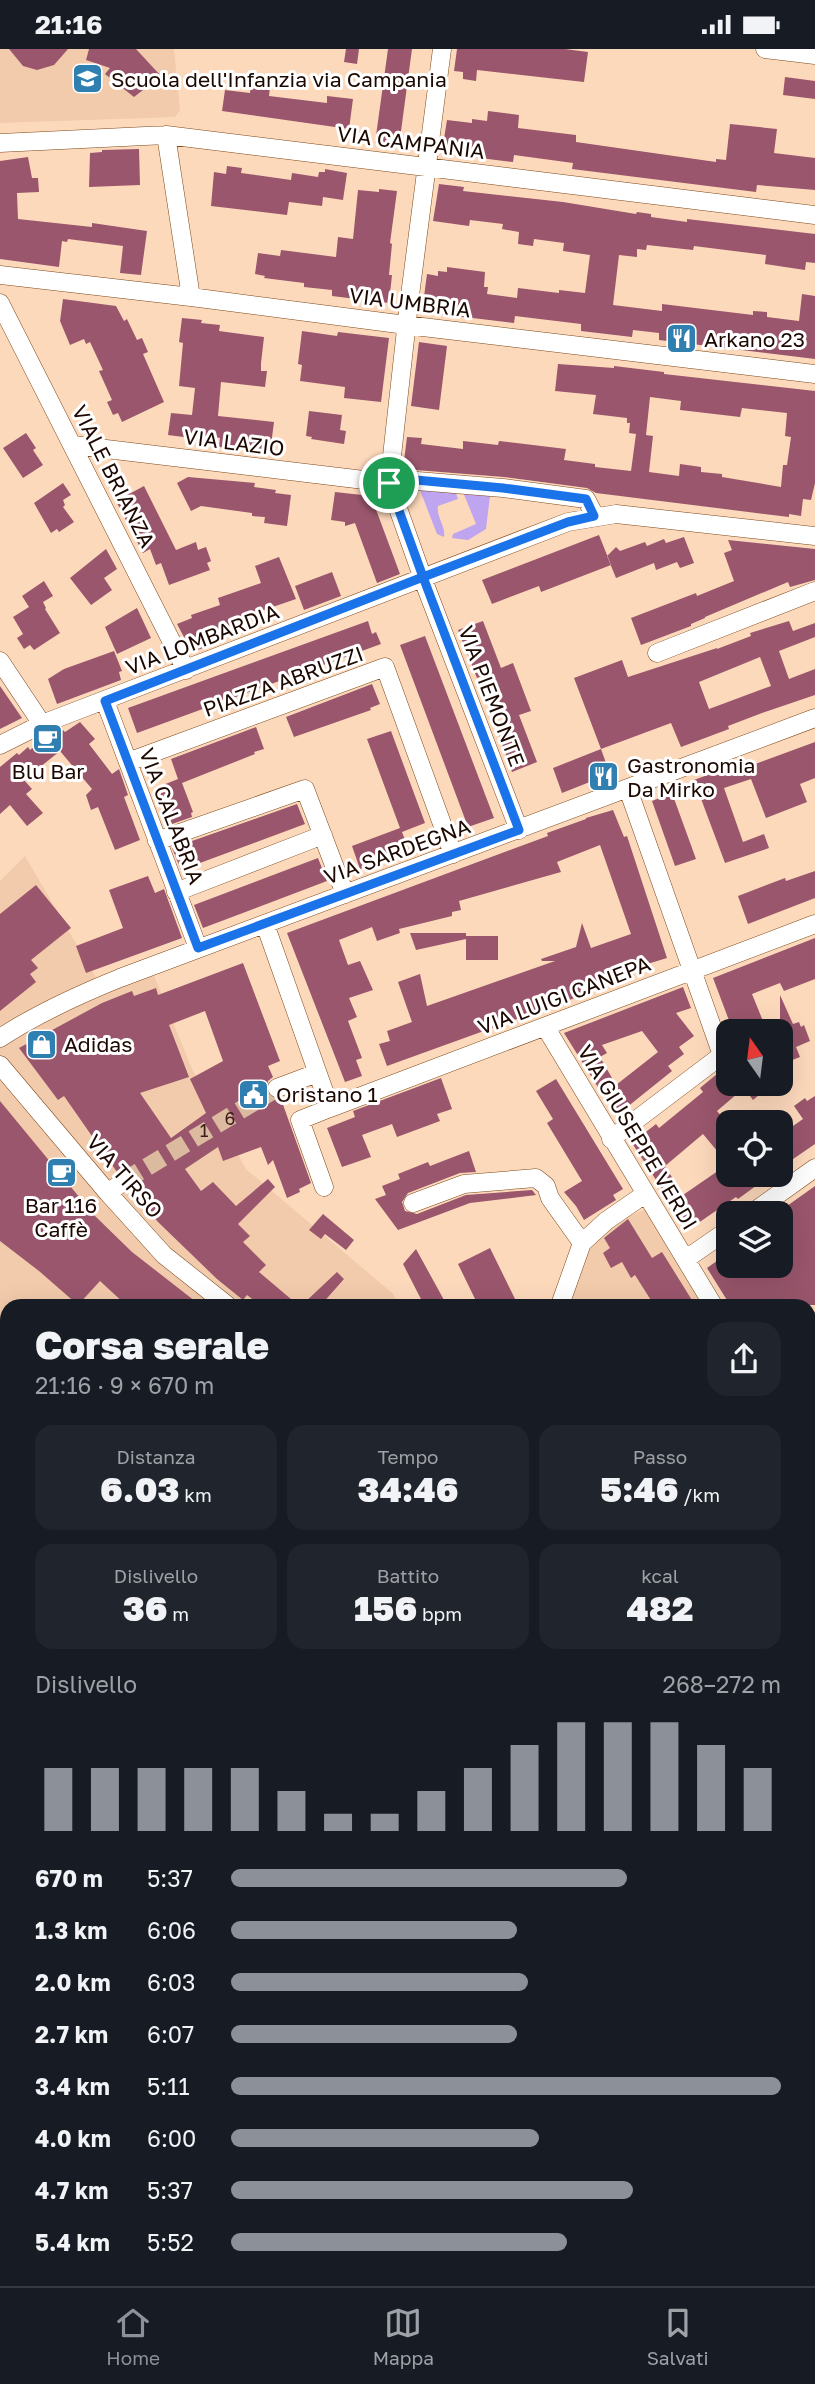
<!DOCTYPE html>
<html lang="it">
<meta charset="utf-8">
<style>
:root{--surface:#171b24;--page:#20242c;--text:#f1f3f6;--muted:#9ea1a6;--line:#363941;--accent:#8c9099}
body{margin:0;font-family:"Golos Text",sans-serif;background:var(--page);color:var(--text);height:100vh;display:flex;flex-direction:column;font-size:26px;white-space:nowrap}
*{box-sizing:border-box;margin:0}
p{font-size:23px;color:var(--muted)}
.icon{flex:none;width:38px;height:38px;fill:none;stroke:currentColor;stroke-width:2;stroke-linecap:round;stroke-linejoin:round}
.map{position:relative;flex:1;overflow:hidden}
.panel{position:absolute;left:0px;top:1250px;width:816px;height:989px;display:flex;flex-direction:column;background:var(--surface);border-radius:21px 21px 0 0;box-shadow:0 7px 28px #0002}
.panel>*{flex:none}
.needle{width:46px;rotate:346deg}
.buttons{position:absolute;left:716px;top:970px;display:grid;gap:14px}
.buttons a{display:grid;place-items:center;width:77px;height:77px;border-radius:14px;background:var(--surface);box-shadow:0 7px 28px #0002;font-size:35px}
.pin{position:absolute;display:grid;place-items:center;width:60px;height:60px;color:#fff;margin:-30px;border:4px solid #fff;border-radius:50%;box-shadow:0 2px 7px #0007}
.round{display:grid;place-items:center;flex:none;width:74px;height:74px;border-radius:21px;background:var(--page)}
.head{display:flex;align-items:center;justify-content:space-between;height:119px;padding:0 35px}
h1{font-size:38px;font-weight:800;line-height:52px}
.stats{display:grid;grid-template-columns:repeat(3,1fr);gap:10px;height:119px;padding:7px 35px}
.stats div{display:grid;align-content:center;border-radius:18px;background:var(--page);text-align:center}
.stats b{font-size:35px;font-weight:800}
.stats small{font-size:19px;font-weight:400}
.stats p{font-size:19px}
.chart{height:196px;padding:14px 35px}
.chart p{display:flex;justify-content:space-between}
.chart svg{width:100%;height:126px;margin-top:7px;stroke:var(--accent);stroke-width:6}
ul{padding:0 35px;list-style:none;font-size:23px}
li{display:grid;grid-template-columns:112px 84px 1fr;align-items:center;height:52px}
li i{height:18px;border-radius:9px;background:var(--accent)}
.status{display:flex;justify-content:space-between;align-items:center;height:49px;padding:0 35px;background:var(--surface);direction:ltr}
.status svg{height:19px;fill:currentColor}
.dock{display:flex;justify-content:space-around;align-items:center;height:98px;border-top:2px solid var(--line);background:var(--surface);font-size:19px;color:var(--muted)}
.dock a{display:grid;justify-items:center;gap:4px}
.dock .current{color:var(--accent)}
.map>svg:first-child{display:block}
.built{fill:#f2caac}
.green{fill:#bfa4f0}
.building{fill:#9a566c;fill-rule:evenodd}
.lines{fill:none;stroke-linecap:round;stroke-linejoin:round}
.minor-tunnel{stroke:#dbbaa0;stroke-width:18;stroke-dasharray:18 9;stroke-linecap:butt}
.minor-casing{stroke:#7d4918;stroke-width:19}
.major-casing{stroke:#7d4918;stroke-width:24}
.minor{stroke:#fff;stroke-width:18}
.major{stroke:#fff;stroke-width:23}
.route-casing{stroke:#fff;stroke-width:14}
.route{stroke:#1a73e8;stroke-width:9}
.labels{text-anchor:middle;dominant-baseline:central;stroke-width:6;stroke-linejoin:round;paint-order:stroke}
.number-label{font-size:18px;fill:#3c1c1b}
.poi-label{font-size:21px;fill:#1c0800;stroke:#fff;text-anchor:start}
.street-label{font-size:21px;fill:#1c0800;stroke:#fff}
</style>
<div class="status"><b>21:16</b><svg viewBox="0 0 49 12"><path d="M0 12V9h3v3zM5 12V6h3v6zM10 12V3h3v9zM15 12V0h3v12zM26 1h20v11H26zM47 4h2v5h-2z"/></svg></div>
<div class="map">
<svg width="815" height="2237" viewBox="0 0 815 2237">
<rect width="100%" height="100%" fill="#fdd9bc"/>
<path class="built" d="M0,0H174L180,61L175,68L0,74Z
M25,807L98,932L153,924L192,1020L246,1120L392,1244L401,1256H7V1651L0,1653V832Z
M651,1158L720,1256H549L558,1235L613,1174Z
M815,1270V1653H809L808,1274Z
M809,2030L815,2033V2237H16L15,2231H808Z"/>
<path class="green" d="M418,436L455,441L458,450L438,457C436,468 446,477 444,488L437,485Z
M463,443L490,447L486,480L468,491L452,489L453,485L476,475Z"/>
<path class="building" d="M9,0H68L54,16L37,21L23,17Z
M89,0H136L161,27L134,48L105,25L110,19L86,11Z
M346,0H359L357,15L344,13Z
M388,0H412L399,97L375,94Z
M457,0H565L588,3L584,33L477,21L476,32L463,30V23L454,22Z
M785,28L815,32V50L783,46Z
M251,35L270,38L269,47L327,54V47L353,50L349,80L222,62L225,41L250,44Z
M488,62L519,66L518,79L576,86V93L716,113V110L726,111L730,75L777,80L774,104L815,109V141L757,136L756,143L572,120L573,114L514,106L513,113L456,106V104L442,102L447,71L472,74V70L487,72Z
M139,100L140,136L89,138L90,104L102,103V101Z
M28,108L32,129H38L39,143L17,144L18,170L92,178V174L147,182L141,226L120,224L123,197L68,190L67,193L62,192L59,218L0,210V112Z
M227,117L242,119L241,124L291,131L292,124L318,128L319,123H325V120L347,124L343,151L323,148L322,157L289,153L287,166L211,157L214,123L226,125Z
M439,135L464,138L463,142L563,153L636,165L637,163L651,165V168L687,173V170L815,185V214L806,213L805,221L765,215L766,206L694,197L693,201L647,196L646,201L637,200V208L619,206L613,256L662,262V255L753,266V262L767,263V268L799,272L802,245L815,247V310L659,291V284L633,281L632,288L581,282V275L515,267L514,274L422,263L427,225L438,227V222L447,223V218L485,223L484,238H488L487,245L517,249L518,239L559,244V241L585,244L590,206L563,202L564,194L534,190L533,197L518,195L519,183L502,180L503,175L470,171L469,177L433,172Z
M379,140L397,142L390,194L392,195L389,226H392L389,254L332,247V241L304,238V234L264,229L265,227L255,225L258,204L280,207L281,201L336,208L338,188L353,190L358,141L379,143Z
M63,250L116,257L124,272L127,270L137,291L142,289L148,303L143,305L164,353L122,373L118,364L113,366L107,353L112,351L99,322L103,321L90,293L86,295L84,290L70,296L60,272Z
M182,269L202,271L201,274L220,276L219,282L264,288L261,314V322H267L265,338L221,333L218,367L274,373L270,404L219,398L220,389L192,385L191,389L168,386L171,364L192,366L195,339L179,337L183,294L179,293Z
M302,282L337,287L338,283L389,289L381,353L344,349L345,338L300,332L302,316L298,315Z
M419,293L447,297L439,361L411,357Z
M558,315L614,319V317L664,323V325L815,342V434L811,451L803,450L801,467L789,465V468L596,444L587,439L504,428L403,420L407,388L422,389L421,395L463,400V392L498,396L499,392L566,400L564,411L595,415V418L631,422L636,385L629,384L630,374H627V369L593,365L596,346L555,342ZM650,348L681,352L680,361L740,368L742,359L787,364L785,387L791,388L787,416H783L781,438L722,428V425L701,423V418L680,415L679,427L649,423L653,387L646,386Z
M309,362L342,366L340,381L346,382L344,395L311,390L312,388L306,387Z
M26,384L36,399L33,401L43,416L23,429L3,399Z
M188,428L255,434L254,438L276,441L275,444L291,446L287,477L264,474L265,468L252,467V464L201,457L191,462L177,434Z
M63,434L71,446L63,451L65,456L63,458L74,473L59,483L57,480L51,484L34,454Z
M144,437L176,501L196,493L198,501L206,498L211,512L207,514L210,521L169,536L161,514L156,516L150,500L143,504L116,452Z
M335,443L371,447L400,525L377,534L355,474L345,477V473L331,471Z
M599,486L611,516L541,543L539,537L492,555L482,531Z
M684,488L694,514L680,519L677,513L656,521L654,514L616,529L607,507L616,498L620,502L645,493L647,497L664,490L666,494Z
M728,491L815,500V531L790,538L788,533L705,568V569L691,575V577L641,596L631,569L696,544L697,547L734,532L724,504L732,501Z
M106,500L117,520L104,529L112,541L91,556L70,529Z
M279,508L296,550L258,563L259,566L213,584L217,594L192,603L177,575L192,569L191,566L220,556L218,549L261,534L255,517Z
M332,523L341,547L304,561L295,537Z
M44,532L53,547L43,553L46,559L45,560L60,584L34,601L30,596L24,600L17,589L23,585L13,568L29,558L22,547Z
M137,559L151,589L117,605L105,578Z
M368,572L372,585L376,583L381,595L137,684L128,659Z
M483,572L501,619L513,614L531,662L519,666L537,713L512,723L495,675L506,670L489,624L477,629L458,581Z
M789,572L793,582L815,574V588L779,602L789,630L815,620V646L762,664L728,677L729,680L681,698L671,674L601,700L574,629L622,611L628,628L717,599V600L751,587L750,584ZM760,608L771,637L709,660L699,633Z
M425,587L494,769L468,778L400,596Z
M114,602L122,622L119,623L121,631L57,655L48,630L64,620Z
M372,635L380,655L370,659L371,661L294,688L286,668Z
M0,637L22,669L0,680Z
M80,673L95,690L89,695L112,725L119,720L128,746L124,748L140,791L115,801L98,758L91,761L86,746L92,740L60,702L24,731L32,740L26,745L43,764L27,777L10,756L0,765V718L17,704L19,706L28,698L30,701L40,693L41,695L51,687L53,690L63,681L65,683Z
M256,678L264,700L254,703L255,705L182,734L193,763L191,764L192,768L172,775L158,738L178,730L171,710Z
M391,682L425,774L402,783L409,801L360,820L352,797L400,779L367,690Z
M815,693V729L800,735L807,753L766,769L751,730L724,739L743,793L764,785L769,799L725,814L694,731L745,712L747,718Z
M601,700L610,725L562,744L553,719Z
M672,744L696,810L675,817L652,752Z
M297,755L305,775L181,821L172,799Z
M613,761L624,788L627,787L667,909L631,920L634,926L567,952L387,1017L379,995L390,992L387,982L412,973L398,933L420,925L427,957L555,912H542L541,910L576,898L582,874L591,899L631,885L600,796L557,813L561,823L459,852L461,861L452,863V867L399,880L400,884L377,892L372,878L339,891L348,916L360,912L373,941L349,949L357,968L348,972L362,1009L356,1011L362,1027L345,1033L287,884L548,787L547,784L586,770V769Z
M318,809L327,832L203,879L194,856Z
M815,822V849L748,875L738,847L785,829L786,832Z
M148,827L155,844L164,840L182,889L86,924L76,897L123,879L109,841Z
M36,836L71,879L31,911L38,919L30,925L36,933L0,962V865Z
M410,884H466V887H498V911H466V890L416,901Z
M815,889V930L784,942L780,934L752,945L767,982H733L713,929Z
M243,914L280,1012L268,1017L273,1028L268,1032L266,1042L270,1048L281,1050L311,1134L299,1140L300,1143L287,1149L273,1111L268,1116L261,1098L223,1112L218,1098L185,1120L201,1142L213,1133L236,1157L268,1130L275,1138L238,1175L250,1187L243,1193L266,1216L259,1223L298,1256H260L247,1246L243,1251L217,1230L158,1173L131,1141L135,1131L133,1125L123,1121L117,1123L64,1047L58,1051L19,999L102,954L132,942L134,947L156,939L158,946ZM205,962L223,1012L190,1030L206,1064L171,1089L140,1044L189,1028L169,976Z
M683,938L691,959L676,964L694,987L679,998L684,1005L668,1017L672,1022L616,1067L564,984ZM642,982L658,1003L616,1036L600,1008L607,1004L602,996Z
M780,946L793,975L799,973L801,978L804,976L810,992L796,998L800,1008L780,1016Z
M728,1016V1034H773L753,1051L744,1039L717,1062L728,1075V1125H772L738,1150L736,1148L691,1179L672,1153L671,1154L632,1094L656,1075L659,1079L703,1043L700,1039ZM703,1085L728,1115L683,1146L665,1117Z
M441,1029L452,1060L437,1065L440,1072L397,1088L392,1075L362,1086L371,1108L342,1118L327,1079L355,1068L353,1062Z
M556,1030L623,1140L613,1146L616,1151L584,1171L576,1157L564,1143L582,1132L547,1074L553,1070L536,1042Z
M815,1047V1095L780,1119V1086L803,1070L794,1057L805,1049L807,1052Z
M0,1052L94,1166L132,1203L200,1256H126L100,1232L78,1256L39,1222L0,1192Z
M469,1102L476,1123L460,1124L408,1144L402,1153L405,1162L417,1165L466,1146L532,1141L536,1146L470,1154L398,1181L375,1150L386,1146L382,1137L400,1130L398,1125L428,1113L430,1117Z
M815,1137V1256H730L707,1219L728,1204V1216H780V1162Z
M323,1165L354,1191L346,1201L325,1185L321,1190L309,1181Z
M628,1170L652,1209L662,1203L695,1256H654L635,1226L631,1229L622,1213L611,1219L603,1204L610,1199L604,1189Z
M490,1199L518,1256H478L458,1215Z
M416,1200L444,1251L433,1256H424L403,1215Z
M337,1223L344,1230L321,1256H302Z"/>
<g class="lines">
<path class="minor-tunnel" d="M124,1132L277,1039"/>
<defs>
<path id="minor" d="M442,0L409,254L389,434L427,541L519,781
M765,0L815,6
M166,86L191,248
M0,94L166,86L815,166
M0,226L191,248L406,276L815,325
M0,254L186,621
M73,396L389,434L405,431L503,439L586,450L595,467
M657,604L815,542
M0,612L42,675
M105,652L198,899
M0,696L42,675L568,473L616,465L815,487
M128,713L385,618L453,805
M157,792L305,740L345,845
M176,843L323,786
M265,875L330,1059L815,875
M546,979L713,1256
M0,989C38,964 78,946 120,929L815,669
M0,1016L108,1144L164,1206L227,1256
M277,1039L317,1024
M611,1090L722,1006L628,740
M324,1138L300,1071L330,1059
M108,1144L124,1132
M413,1154L464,1135L536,1129L546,1137L550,1149L582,1194
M752,1164L815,1119
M686,1210L728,1181
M560,1256L582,1194L606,1172L645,1145
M808,1292L815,1273
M808,1304L815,1328
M0,1347L7,1355
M0,1441L7,1433
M808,1490L815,1491
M808,1600L815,1598
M0,1657L7,1655
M808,1837L815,1840
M0,1857L7,1863
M808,1953L812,1935L815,1936
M808,1984L815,1990
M0,2085L7,2086
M0,2115L7,2110
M0,2215L7,2197
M478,2231L482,2237
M680,2237L682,2231"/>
<path id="major" d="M0,2214L6,2237"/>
</defs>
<use href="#minor" class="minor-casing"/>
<use href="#major" class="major-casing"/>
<use href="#minor" class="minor"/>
<use href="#major" class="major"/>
</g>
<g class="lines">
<defs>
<path id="route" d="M389,434L423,528L105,652L198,899L519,781L423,528L568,473L594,467L586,450L503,439L405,430L389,434"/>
</defs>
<use href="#route" class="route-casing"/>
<use href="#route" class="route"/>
</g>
<defs>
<symbol id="school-square" viewBox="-11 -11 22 22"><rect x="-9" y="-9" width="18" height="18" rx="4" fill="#2f7fb1" stroke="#fff"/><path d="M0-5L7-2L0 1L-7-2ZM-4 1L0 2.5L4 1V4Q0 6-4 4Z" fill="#fff"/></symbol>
<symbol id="restaurant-square" viewBox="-11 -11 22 22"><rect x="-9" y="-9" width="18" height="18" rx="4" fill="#2f7fb1" stroke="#fff"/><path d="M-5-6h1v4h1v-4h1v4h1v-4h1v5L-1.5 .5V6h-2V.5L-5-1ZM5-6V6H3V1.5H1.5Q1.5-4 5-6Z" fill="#fff"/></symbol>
<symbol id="cafe-square" viewBox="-11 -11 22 22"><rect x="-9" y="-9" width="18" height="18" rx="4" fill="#2f7fb1" stroke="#fff"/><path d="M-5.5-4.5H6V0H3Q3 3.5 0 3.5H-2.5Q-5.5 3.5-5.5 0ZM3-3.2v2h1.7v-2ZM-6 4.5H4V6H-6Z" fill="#fff"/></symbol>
<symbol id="shop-square" viewBox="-11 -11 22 22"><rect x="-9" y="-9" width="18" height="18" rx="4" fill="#2f7fb1" stroke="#fff"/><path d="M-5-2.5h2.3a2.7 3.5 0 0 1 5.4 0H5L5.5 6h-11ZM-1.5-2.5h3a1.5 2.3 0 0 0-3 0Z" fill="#fff"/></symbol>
<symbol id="civic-square" viewBox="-11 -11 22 22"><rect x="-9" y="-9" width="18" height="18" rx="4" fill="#2f7fb1" stroke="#fff"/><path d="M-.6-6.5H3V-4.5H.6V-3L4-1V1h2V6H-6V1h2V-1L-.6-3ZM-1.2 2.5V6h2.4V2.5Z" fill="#fff"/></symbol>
</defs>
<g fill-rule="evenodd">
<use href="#school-square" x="70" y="12" width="35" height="35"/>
<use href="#restaurant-square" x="664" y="272" width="35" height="35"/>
<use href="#cafe-square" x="30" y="672" width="35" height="35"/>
<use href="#restaurant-square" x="586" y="710" width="35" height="35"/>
<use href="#shop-square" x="24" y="978" width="35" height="35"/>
<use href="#civic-square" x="236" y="1028" width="35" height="35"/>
<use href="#cafe-square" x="44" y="1106" width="35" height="35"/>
</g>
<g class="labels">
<g class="number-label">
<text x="230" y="1069">6</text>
<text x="204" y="1081">1</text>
</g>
<g class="poi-label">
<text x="111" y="30">Scuola dell'Infanzia via Campania</text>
<text x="704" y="290">Arkano 23</text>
<text x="627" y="716">Gastronomia<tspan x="627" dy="24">Da Mirko</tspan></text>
<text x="48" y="722" text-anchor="middle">Blu Bar</text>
<text x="64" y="995">Adidas</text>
<text x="276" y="1045">Oristano 1</text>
<text x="61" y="1156" text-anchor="middle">Bar 116<tspan x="61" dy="24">Caffè</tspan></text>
</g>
<g class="street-label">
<text transform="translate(411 93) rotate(7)">VIA CAMPANIA</text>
<text transform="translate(410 253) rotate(7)">VIA UMBRIA</text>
<text transform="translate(234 393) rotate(7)">VIA LAZIO</text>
<text transform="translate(114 427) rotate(63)">VIALE BRIANZA</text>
<text transform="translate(202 590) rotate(-21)">VIA LOMBARDIA</text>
<text transform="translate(283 632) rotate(-20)">PIAZZA ABRUZZI</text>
<text transform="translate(492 647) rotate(69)">VIA PIEMONTE</text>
<text transform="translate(172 767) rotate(69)">VIA CALABRIA</text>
<text transform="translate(397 802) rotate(-20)">VIA SARDEGNA</text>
<text transform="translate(564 946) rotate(-21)">VIA LUIGI CANEPA</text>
<text transform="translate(638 1088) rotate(59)">VIA GIUSEPPE VERDI</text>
<text transform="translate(125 1127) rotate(49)">VIA TIRSO</text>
</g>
</g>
</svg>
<div class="buttons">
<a><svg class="needle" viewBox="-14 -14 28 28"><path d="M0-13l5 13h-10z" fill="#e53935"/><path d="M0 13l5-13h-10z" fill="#9ea1a6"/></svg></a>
<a><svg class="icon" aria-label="locate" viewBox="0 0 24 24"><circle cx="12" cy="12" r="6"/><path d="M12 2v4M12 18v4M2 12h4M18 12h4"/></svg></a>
<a><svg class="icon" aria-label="layers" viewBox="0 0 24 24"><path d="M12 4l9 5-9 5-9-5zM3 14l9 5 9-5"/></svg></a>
</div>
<div class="pin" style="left:389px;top:434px;background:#1e9e55"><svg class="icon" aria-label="arrive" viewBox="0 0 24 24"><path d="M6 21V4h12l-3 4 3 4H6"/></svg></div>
<section class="panel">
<div class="head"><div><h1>Corsa serale</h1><p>21:16 · 9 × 670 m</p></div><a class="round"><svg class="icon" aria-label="share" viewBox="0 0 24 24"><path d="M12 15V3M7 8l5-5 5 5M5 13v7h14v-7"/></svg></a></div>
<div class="stats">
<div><p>Distanza</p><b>6.03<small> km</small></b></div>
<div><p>Tempo</p><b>34:46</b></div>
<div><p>Passo</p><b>5:46<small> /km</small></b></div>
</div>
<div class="stats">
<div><p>Dislivello</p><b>36<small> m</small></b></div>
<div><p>Battito</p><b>156<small> bpm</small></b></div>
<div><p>kcal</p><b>482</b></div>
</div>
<div class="chart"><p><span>Dislivello</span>268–272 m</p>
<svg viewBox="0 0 160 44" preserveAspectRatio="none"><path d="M5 44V22M15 44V22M25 44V22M35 44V22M45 44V22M55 44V30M65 44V38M75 44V38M85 44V30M95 44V22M105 44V14M115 44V6M125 44V6M135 44V6M145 44V14M155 44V22"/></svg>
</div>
<ul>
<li><b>670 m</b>5:37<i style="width:72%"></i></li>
<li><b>1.3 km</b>6:06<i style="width:52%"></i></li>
<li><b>2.0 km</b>6:03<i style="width:54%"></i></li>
<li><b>2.7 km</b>6:07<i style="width:52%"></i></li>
<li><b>3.4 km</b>5:11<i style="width:100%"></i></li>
<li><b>4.0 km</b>6:00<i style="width:56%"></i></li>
<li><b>4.7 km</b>5:37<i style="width:73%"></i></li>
<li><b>5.4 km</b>5:52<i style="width:61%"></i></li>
</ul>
</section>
</div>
<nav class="dock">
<a class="current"><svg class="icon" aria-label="home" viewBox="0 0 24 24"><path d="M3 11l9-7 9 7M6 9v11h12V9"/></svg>Home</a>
<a><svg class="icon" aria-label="map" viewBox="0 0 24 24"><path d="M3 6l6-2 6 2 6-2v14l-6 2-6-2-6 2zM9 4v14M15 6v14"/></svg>Mappa</a>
<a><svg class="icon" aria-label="saved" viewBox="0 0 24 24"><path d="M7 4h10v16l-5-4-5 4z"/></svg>Salvati</a>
</nav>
